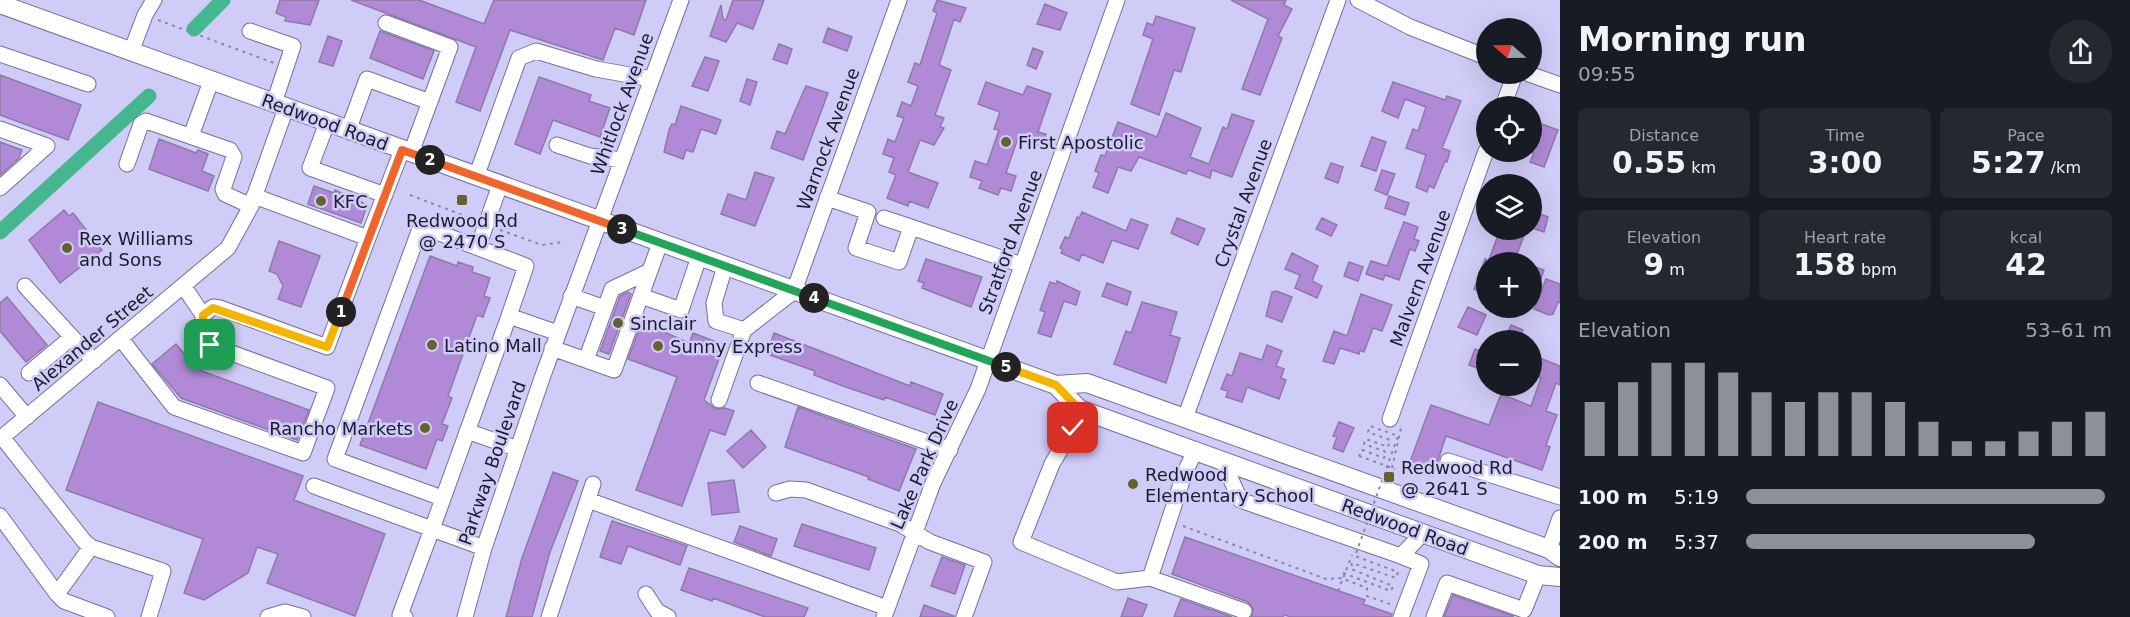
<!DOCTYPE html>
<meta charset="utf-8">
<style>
:root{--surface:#171b24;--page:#242831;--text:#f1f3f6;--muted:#9ea1a6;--accent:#8c9099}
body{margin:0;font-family:"DejaVu Sans",sans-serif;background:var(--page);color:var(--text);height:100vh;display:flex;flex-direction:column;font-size:22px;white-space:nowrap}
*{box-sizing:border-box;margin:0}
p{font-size:20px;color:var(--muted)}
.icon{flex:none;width:33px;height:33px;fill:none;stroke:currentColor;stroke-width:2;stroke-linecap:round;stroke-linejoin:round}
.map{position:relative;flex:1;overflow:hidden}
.details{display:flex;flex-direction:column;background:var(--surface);width:570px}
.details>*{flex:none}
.needle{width:39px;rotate:290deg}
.controls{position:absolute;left:1476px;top:18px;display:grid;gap:12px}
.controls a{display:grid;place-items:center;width:66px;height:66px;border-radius:50%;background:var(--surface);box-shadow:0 6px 24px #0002;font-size:30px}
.pin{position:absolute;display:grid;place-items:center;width:51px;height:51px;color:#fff;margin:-26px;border-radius:12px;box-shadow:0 3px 9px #0006}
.km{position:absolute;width:30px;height:30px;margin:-15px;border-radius:50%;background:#222;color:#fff;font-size:16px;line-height:30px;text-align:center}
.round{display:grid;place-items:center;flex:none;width:63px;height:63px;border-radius:32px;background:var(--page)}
.head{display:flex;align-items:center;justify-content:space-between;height:102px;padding:0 18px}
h1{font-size:33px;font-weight:700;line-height:45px}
.stats{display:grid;grid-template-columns:repeat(3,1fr);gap:9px;height:102px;padding:6px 18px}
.stats div{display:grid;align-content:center;border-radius:9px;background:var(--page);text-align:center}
.stats b{font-size:30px;font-weight:700}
.stats small{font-size:16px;font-weight:400}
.stats p{font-size:16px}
.chart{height:168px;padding:12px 18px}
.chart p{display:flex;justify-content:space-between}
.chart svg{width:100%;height:108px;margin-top:6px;stroke:var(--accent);stroke-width:6}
ul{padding:0 18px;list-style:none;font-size:20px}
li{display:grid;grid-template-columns:96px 72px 1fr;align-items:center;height:45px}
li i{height:15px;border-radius:8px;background:var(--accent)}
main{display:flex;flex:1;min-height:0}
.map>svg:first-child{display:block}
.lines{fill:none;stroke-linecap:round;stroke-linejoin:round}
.canal{stroke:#46b68f;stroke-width:15}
.building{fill:#b18ad7;stroke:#8f79a6;stroke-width:1.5}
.minor-casing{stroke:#73709f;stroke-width:17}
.major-casing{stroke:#73709f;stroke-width:20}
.path{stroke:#8886a7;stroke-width:2;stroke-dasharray:3 4.5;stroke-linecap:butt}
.minor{stroke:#fff;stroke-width:15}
.major{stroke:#fff;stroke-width:18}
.path-bridge{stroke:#8886a7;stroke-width:2;stroke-dasharray:3 4.5;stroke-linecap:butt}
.split-1-casing{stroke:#fff;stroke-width:12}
.split-2-casing{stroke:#fff;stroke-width:12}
.split-3-casing{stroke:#fff;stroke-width:12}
.split-4-casing{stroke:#fff;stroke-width:12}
.split-5-casing{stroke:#fff;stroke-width:12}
.split-6-casing{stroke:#fff;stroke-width:12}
.split-1{stroke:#f5b400;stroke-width:8}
.split-2{stroke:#f0652b;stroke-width:8}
.split-3{stroke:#f0652b;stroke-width:8}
.split-4{stroke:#22a559;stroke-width:8}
.split-5{stroke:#22a559;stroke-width:8}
.split-6{stroke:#f5b400;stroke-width:8}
.poi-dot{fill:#64622e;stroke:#cfcdf7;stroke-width:2}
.labels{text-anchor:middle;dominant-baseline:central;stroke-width:5;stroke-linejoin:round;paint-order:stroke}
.street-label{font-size:18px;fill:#1c1b2e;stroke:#cfcdf7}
.poi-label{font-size:18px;fill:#1c1b2e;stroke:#cfcdf7;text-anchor:start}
</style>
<main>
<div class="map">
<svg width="1560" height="617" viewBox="0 0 1560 617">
<rect width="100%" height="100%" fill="#cfcdf7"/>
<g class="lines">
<path class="canal" d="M194,29L223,0
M0,232L149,96"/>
</g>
<path class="building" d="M280,0H319L310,25L285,21L286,17L276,13Z
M351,0H419L484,24L494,0H646L634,35L615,28L603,60L510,30L480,111L456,102L476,47Z
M733,0H764L753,29L737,23L726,42L710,36L721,5L723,19L726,20Z
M937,0L966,8L960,22L954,19L939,65L951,70L935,115L944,118L940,127L944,128L934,145L920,140L908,172L938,183L928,208L909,201L908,206L887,198L896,175L889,172L894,158L883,154L888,139L895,142L904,118L897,116L902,102L911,106L918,86L908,82L915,63L920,65L937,13L933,11Z
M1231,0H1286L1284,5L1292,9L1278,36L1282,38L1260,95L1242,89L1268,19Z
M1045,4L1067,13L1060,30L1037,24Z
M1156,16L1195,28L1181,72L1174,70L1159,115L1131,104L1153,39L1143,35L1147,23L1153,25Z
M828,28L852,37L847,51L823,42Z
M380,31L434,51L423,79L370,58Z
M328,36L342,41L333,66L319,62Z
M779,44L792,49L787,64L773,59Z
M1033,48L1043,52L1036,69L1027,65Z
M705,57L719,61L708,91L692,86Z
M0,75L81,105L68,140L0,115Z
M539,77L591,95L589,101L610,108L600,137L553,120L540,154L515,144Z
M747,79L757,82L750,105L740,101Z
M986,82L1023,95L1027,86L1051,94L1038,132L1046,134L1042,147L1018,138L1006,173L1016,176L1011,191L1001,188L998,195L979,188L982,181L970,177L975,161L987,165L999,130L994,129L1000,112L978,104Z
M1393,82L1445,100L1447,96L1461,101L1442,148L1450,151L1447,162L1445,161L1434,188L1429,186L1427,192L1416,187L1426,155L1406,148L1413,129L1418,131L1426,107L1405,99L1398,118L1382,111Z
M806,86L828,93L803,160L771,148L777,131L785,134Z
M681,106L721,120L716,134L701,129L693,152L686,150L683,159L664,152L669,130L672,124L675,125Z
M1166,113L1201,128L1190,157L1209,164L1223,127L1227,129L1232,114L1254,121L1232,177L1212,170L1210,178L1188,170L1186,174L1139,157L1131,171L1118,167L1108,193L1093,187L1099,173L1095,171L1101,155L1105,156L1118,122L1157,137Z
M1536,122L1558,130L1544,167L1530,162L1533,155L1532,135Z
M1372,137L1386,142L1376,171L1361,166Z
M159,139L196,153L198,150L208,154L202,171L214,176L208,191L149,169Z
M0,142L22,150L19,158L0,175Z
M1331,163L1343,167L1338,183L1325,178Z
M1382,170L1395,174L1387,195L1375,190Z
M755,172L774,178L755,226L721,214L728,194L746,200Z
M314,186L334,193L335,190L367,205L361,223L308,204Z
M1389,196L1409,203L1405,215L1385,208Z
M64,210L69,216L73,213L102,250L60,283L29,240Z
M1532,211L1548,217L1544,232L1532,228Z
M1082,212L1126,231L1131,219L1148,225L1138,249L1112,240L1103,263L1082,254L1079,261L1061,253L1063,250L1060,248L1065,237L1069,238L1077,217L1079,218Z
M1177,218L1205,229L1198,245L1171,233Z
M1322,218L1337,225L1331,236L1316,229Z
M1404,222L1418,227L1414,239L1419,241L1415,251L1410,249L1399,280L1385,275L1383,280L1366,274L1371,261L1387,266Z
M1500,230H1526L1514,262H1488Z
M279,241L320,256L301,307L278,299L283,286L277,274L269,271Z
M1292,253L1318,266L1312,281L1322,286L1317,298L1295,288L1300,275L1285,269Z
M430,256L457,266L458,262L473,267L472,272L490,278L484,296L490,298L483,317L477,315L448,396L452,398L442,424L448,426L442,441L437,439L426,469L360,445Z
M926,259L982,277L971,307L922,288L924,283L918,281Z
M1485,259H1486V294L1474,289Z
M1349,262L1363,267L1358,281L1344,276Z
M1532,266L1544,270L1533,300L1532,299Z
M1546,279L1560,284V303L1558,302L1553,314L1549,315L1534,309Z
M1057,281L1080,292L1076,305L1064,301L1051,337L1038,333L1045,312L1040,310L1050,282L1056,284Z
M1107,283L1131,292L1127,305L1102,296Z
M1276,291L1292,297L1282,322L1266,316L1272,292Z
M628,292L631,294L609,354L600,351L620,296Z
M1361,294L1392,305L1382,331L1373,328L1364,352L1360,350L1359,354L1340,348L1334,364L1323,361L1334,331L1347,336Z
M7,297L47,345L26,362L0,331V303Z
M1142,302L1177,312L1170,335L1180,338L1166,383L1114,364L1126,331L1131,333Z
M1468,307L1486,315L1477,335L1458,327Z
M642,322L689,343L693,333L724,345L704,400L716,409L725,408L734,411L725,435L710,430L682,506L636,490L677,377L628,359Z
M1511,325L1523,330L1518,340H1505Z
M774,333L910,386L911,382L943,394L935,415L885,397L884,400L843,386L814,375L815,371L767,354Z
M176,344L192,363L188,366L309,410L297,440L181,398L152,364Z
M1267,345L1282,351L1276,366L1284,369L1281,378L1286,380L1279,399L1247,387L1242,402L1226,397L1228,391L1221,389L1227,374L1232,376L1240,353L1262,360Z
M1475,349L1486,354V371L1469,365Z
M1532,355L1560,366V385L1556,383L1546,411L1557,415L1546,445L1550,447L1542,470L1446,436L1433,476L1408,467L1431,405L1489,425L1501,394L1531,406L1541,378L1532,374Z
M98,402L303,476L294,500L385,534L355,616L267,583L278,554L257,547L248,573L204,600L184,593L203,539L66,490Z
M798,407L916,449L899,491L868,479L869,477L785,447Z
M1339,422L1354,428L1343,452L1333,448L1337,437L1333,436Z
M751,430L766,447L743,468L727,451Z
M553,472L578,481L550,552L532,617H506L522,558Z
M734,480L739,512L712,515L708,483Z
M612,521L687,546L680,565L628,546L621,564L600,557Z
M802,524L876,548L869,570L794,546Z
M740,526L777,539L771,556L734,542Z
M1185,537L1365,600L1363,604L1392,614L1391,617H1291L1285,615L1282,617H1251L1253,609L1248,602L1172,574Z
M942,557L965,565L955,594L931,586Z
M689,568L808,608L804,617H765L713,598L712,601L681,590Z
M1453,595L1513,616V617H1444Z
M1128,598L1147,605L1142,617H1121Z
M1181,599L1232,617H1174Z
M924,605L954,616V617H920Z"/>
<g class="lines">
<defs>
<path id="minor" d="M1358,0L1410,27L1486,57
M386,23L450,47L411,153
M250,31L293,46L274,103
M131,52L145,15L154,0
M0,54L88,84
M1529,74L1560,85
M1503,106L1515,74
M327,123L310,168L385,195
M0,129L47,146L0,188
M348,131L367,79L430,102
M191,136L211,81
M557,145L590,156L622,160
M127,164L141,124L146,121L230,150L234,157L223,189L225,194L251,206
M476,177L519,58L536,51L596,69L652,79
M254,196L368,238L402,150
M827,198L868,212L856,248L899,262L911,227L1022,265
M884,218L911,227
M478,247L500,185
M725,266L714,303L716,321L744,330L794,291L899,0
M25,286L94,361
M571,296L605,308
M641,296L681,310L699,257
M203,315L213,307L220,308L327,347L368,238
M121,339L174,407L303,453L327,388L210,345L202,332L203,315L184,287
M552,348L614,370L660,243
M586,360L612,289L650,271
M29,373L72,337
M758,383L950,450
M0,385L27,417
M719,400L744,330
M1079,409L1073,428L1052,464L1021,542L1117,582L1150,578L1185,472L1195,451
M1185,418L1338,0
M1390,419L1486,151
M467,431L518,449
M2,437L84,541L91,547L163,571L149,617
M0,439L228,248L251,206L286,108
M1223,461L1240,500L1401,556L1423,533
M1448,461L1560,497
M314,486L432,529L400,615L405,617
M776,493L790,489L806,490L900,524L930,542L984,562L964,617
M442,498L335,459L421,226L526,266L509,316
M588,500L887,608
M0,516L57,594L64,601L107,617
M484,548L432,529L509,316L558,333
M1549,549L1560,518
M1401,556L1421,564L1401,617
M1150,578L1244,611
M57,594L91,547
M646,594L657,611L668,617
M268,617L285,612L303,617
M465,617L484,548L542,378L681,0
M549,617L593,484
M884,617L933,483L978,389L1117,0
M1434,617L1447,583L1524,610L1538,575"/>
<path id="major" d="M0,4L1056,385L1087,383L1549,549L1560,557
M1056,385L1079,409L1538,575L1560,577"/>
</defs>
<use href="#minor" class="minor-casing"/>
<use href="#major" class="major-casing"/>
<path class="path" d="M158,20L274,63
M410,195L473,219
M500,230L542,245L563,242
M1359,456L1395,469
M1392,468L1401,428
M1195,491L1226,503
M1183,526L1326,579L1341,578L1367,588V596L1390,604
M1338,591L1352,555"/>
<use href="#minor" class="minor"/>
<use href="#major" class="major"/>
<path class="path-bridge" d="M1343,573L1391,591L1393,586L1351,569L1352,563L1396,578L1398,572L1355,556L1398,436L1370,426L1368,432L1390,440L1388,447L1366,439L1364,444L1386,452L1384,458L1362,450L1359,456"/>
</g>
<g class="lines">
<defs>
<path id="split-1" d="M210,345L202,332L203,315L213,308L327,347L341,312"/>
<path id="split-2" d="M341,312L402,150L430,160"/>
<path id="split-3" d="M430,160L622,229"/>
<path id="split-4" d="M622,229L814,298"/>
<path id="split-5" d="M814,298L1006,367"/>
<path id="split-6" d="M1006,367L1056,385L1079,409L1073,428"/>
</defs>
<use href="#split-1" class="split-1-casing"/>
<use href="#split-2" class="split-2-casing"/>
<use href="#split-3" class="split-3-casing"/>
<use href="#split-4" class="split-4-casing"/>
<use href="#split-5" class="split-5-casing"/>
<use href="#split-6" class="split-6-casing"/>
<use href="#split-1" class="split-1"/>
<use href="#split-2" class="split-2"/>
<use href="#split-3" class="split-3"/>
<use href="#split-4" class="split-4"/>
<use href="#split-5" class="split-5"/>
<use href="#split-6" class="split-6"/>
</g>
<g class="poi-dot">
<circle cx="1006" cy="142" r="6"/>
<rect x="456" y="194" width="12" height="12" rx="3"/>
<circle cx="321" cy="201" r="6"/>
<circle cx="67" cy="248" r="6"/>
<circle cx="618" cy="323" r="6"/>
<circle cx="432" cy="345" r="6"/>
<circle cx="658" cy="346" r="6"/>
<circle cx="425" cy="428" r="6"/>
<rect x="1383" y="471" width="12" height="12" rx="3"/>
<circle cx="1133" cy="484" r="6"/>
</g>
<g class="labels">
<g class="street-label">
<text transform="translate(622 104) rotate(-70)">Whitlock Avenue</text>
<text transform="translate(325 122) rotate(20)">Redwood Road</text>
<text transform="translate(828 139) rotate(-70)">Warnock Avenue</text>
<text transform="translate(1243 203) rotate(-70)">Crystal Avenue</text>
<text transform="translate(1010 242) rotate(-70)">Stratford Avenue</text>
<text transform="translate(1420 278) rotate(-70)">Malvern Avenue</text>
<text transform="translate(92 338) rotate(-40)">Alexander Street</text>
<text transform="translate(492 463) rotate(-71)">Parkway Boulevard</text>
<text transform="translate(924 464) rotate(-66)">Lake Park Drive</text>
<text transform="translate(1405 527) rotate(20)">Redwood Road</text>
</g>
<g class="poi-label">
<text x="1018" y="142">First Apostolic</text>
<text x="333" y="201">KFC</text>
<text x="462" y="220" text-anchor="middle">Redwood Rd<tspan x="462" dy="21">@ 2470 S</tspan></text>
<text x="79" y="238">Rex Williams<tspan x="79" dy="21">and Sons</tspan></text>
<text x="630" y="323">Sinclair</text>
<text x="444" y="345">Latino Mall</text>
<text x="670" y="346">Sunny Express</text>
<text x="413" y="428" text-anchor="end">Rancho Markets</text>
<text x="1401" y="467">Redwood Rd<tspan x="1401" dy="21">@ 2641 S</tspan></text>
<text x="1145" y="474">Redwood<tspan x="1145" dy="21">Elementary School</tspan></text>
</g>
</g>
</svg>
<div class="controls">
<a><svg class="needle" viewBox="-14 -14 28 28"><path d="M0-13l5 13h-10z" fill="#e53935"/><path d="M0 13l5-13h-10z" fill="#9ea1a6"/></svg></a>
<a><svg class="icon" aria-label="locate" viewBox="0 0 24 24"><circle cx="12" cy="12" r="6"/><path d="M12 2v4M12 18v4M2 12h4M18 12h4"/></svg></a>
<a><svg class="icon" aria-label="layers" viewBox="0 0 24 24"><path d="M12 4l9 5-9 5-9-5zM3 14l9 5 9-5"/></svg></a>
<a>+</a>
<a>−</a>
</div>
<div class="pin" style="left:210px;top:345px;background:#1e9e55"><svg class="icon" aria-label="arrive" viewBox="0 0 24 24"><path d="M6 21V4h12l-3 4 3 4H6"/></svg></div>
<div class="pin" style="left:1073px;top:428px;background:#d93025"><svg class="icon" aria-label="check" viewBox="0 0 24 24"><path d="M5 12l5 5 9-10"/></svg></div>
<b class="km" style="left:341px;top:312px">1</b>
<b class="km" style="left:430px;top:160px">2</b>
<b class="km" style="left:622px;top:229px">3</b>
<b class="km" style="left:814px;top:298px">4</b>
<b class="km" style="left:1006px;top:367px">5</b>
</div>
<section class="details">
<div class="head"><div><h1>Morning run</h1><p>09:55</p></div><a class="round"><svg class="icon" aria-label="share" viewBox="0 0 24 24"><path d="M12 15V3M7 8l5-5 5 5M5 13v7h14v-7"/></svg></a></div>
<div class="stats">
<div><p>Distance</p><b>0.55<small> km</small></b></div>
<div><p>Time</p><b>3:00</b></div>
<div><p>Pace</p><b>5:27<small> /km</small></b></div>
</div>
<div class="stats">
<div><p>Elevation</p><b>9<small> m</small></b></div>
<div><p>Heart rate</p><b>158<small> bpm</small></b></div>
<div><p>kcal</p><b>42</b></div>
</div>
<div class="chart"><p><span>Elevation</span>53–61 m</p>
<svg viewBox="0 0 160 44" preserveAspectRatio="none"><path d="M5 44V22M15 44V14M25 44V6M35 44V6M45 44V10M55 44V18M65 44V22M75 44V18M85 44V18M95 44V22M105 44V30M115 44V38M125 44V38M135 44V34M145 44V30M155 44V26"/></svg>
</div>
<ul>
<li><b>100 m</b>5:19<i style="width:98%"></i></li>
<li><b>200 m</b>5:37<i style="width:79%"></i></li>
</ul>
</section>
</main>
